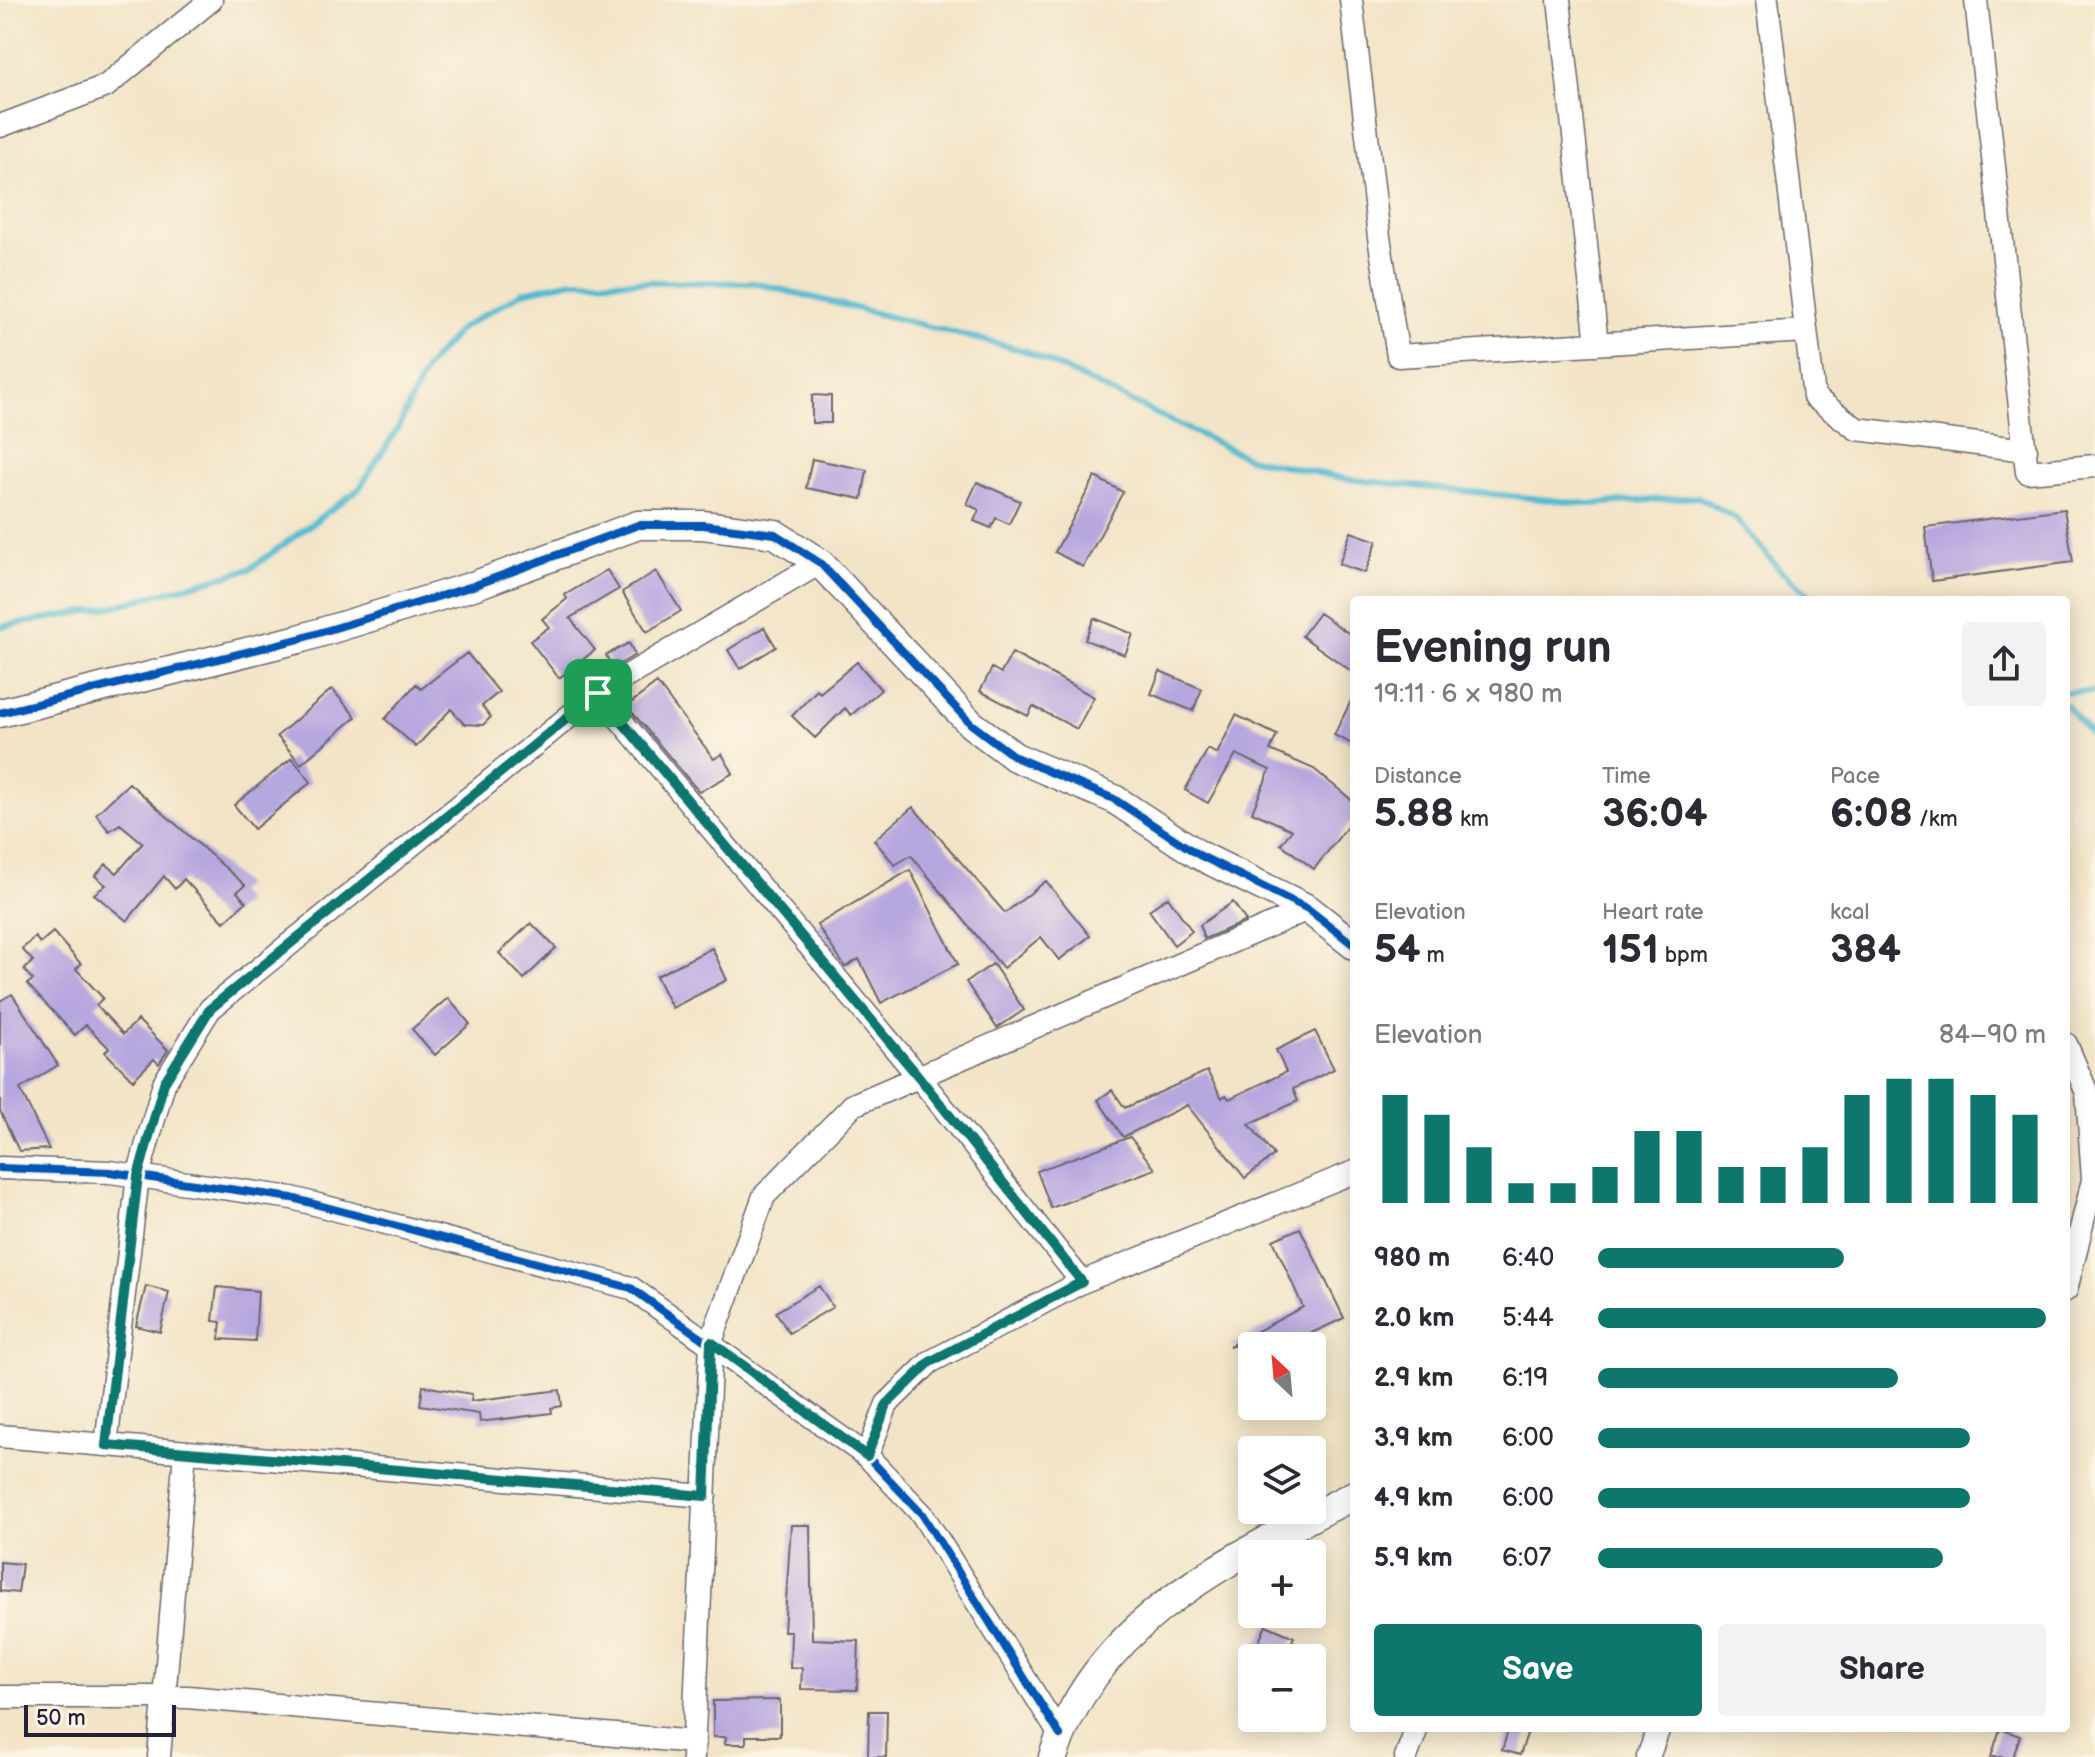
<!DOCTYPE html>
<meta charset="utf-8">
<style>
:root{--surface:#fff;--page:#f2f2f3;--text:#2b2b33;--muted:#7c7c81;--accent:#0f766e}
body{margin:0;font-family:"Balsamiq Sans",sans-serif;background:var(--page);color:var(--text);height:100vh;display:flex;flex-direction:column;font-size:30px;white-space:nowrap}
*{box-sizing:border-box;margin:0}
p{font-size:26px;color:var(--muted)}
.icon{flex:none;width:44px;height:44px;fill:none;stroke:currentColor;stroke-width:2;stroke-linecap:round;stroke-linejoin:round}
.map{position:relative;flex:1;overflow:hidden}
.drawer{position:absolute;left:1350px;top:596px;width:720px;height:1136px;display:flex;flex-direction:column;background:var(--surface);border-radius:8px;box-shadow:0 4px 20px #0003}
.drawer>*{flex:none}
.needle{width:52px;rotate:334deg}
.tools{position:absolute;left:1238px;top:1332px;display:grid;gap:16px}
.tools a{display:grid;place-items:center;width:88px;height:88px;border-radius:8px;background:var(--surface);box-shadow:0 4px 20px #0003;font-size:40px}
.scale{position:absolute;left:24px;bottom:20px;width:152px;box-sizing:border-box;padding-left:8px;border:4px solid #22223b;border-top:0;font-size:22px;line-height:28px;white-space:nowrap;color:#22223b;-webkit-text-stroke:6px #fcf5e5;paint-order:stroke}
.pin{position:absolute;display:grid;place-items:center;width:68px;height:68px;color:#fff;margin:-34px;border-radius:16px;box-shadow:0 4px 12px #0006}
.round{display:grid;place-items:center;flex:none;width:84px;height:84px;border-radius:8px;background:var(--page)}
.summary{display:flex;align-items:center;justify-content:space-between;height:136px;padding:0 24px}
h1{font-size:44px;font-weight:600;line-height:60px}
.figures{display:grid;grid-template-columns:repeat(3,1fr);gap:12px;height:136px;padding:8px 24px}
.figures div{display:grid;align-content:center}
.figures b{font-size:40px;font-weight:600}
.figures small{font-size:22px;font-weight:400}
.figures p{font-size:22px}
.chart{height:224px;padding:16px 24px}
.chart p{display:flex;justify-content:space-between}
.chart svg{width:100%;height:144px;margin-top:8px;stroke:var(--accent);stroke-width:6}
.primary-button{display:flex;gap:16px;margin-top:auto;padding:16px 24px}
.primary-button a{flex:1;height:92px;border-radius:8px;background:var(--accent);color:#fff;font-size:32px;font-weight:600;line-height:92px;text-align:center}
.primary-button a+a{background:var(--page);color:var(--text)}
ul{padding:0 24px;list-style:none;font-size:26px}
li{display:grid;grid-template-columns:128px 96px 1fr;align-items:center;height:60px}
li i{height:20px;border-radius:10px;background:var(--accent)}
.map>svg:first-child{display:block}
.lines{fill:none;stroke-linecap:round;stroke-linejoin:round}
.stream{stroke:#51b8d0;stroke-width:6}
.building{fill:#b7a7df}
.minor-casing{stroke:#6b666c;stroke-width:25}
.tertiary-casing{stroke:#6b666c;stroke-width:31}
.minor{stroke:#fff;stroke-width:22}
.tertiary{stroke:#fff;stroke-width:28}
.cycleway-casing{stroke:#fcf5e5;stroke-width:13}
.cycleway{stroke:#0057b8;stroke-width:8}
.route-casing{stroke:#fff;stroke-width:16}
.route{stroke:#0f766e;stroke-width:10}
</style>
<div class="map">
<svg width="2095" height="1757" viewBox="0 0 2095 1757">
<rect width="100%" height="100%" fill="#fcf5e5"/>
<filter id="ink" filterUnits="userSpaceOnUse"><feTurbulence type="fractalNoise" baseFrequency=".0125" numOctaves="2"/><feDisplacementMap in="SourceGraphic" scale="16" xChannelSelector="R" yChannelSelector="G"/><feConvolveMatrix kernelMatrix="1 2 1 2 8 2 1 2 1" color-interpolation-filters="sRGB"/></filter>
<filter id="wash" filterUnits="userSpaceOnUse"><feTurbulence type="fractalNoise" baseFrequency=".006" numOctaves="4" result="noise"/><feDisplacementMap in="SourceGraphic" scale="32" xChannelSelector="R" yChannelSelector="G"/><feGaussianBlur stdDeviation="1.8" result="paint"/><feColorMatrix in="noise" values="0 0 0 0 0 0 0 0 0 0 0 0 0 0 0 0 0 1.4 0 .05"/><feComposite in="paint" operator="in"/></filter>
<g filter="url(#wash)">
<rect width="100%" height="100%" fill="#f2e4c7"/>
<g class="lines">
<path class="stream" d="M0,627L112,607L250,569L359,489L398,428L426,368L460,329L523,292L573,281L755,283L1026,351L1248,458L1346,479L1589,504L1698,497L1735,518L1781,571L1816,600
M2066,692H2095
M2066,705L2095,740"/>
</g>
<g id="blocks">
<path class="building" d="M812,395L831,396V423H812Z
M812,459L867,470L862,499L806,488Z
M1095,477L1123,492L1083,567L1055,552Z
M977,482L1020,501L1009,524L996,518L991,528L974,521L979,510L967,504Z
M2064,509L2073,562L1932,581L1925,527Z
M1351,532L1377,541L1365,573L1339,564Z
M607,570L619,589L570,618L595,650L559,678L530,641L549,627L542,619L567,599L565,595Z
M656,571L681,611L647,632L622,592Z
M1319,613L1354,637V673L1302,636Z
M1094,618L1133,634L1125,655L1085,640Z
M764,627L776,647L740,669L728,650Z
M629,643L635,655L613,668L606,655Z
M467,653L499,692L482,706L491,717L483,725L464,724L451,709L416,747L385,719L416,684L421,689Z
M1012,653L1094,697L1077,729L1033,706L1028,716L980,691L992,668L1001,673Z
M857,662L881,690L851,715L845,708L815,738L792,716L817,690L820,693Z
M1160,671L1202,689L1193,711L1151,694Z
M657,683L714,759L722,754L733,773L699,792L627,706Z
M332,689L356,717L301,764L277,736Z
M1354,695V745L1334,735Z
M1236,715L1277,735L1270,750L1314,769L1354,802V818L1314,869L1281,844L1292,830L1252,812L1270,770L1236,754L1208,803L1185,790L1208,749L1217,754Z
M292,758L311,782L254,829L234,805Z
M129,783L245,885L237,892L246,902L224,922L184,879L175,889L164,876L127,921L94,894L106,885L95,876L106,864L117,873L143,843L120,824L109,831L96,814Z
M913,807L1005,913L1046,881L1090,936L1059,960L1041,937L1003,968L911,855L895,865L874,840Z
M910,870L958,964L881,1003L859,959L845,967L817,925Z
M1168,897L1192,931L1174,945L1149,910Z
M1233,902L1246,921L1204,939L1200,925Z
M531,923L556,948L524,979L499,953Z
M53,932L81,964L76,969L103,998L96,1005L123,1034L138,1020L168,1050L159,1064L154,1059L133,1080L105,1052L109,1048L86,1025L75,1035L27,984L33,980L24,970L33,961L22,949L35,937L40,943Z
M712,948L727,980L672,1008L656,976Z
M993,964L1024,1010L997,1028L966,982Z
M12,994L58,1065L20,1089L49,1149L19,1151L0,1111V1001Z
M448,998L470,1024L435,1055L412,1029Z
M1315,1031L1334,1069L1293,1089L1298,1101L1249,1124L1274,1155L1245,1178L1187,1105L1123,1137L1098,1100L1112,1090L1125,1108L1207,1071L1222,1098L1226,1095L1229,1099L1286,1072L1276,1050Z
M1130,1137L1155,1169L1051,1208L1037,1171Z
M1300,1228L1344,1318L1284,1346H1229L1303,1307L1273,1240Z
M146,1286L169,1292L160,1332L136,1326Z
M819,1286L833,1307L789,1333L776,1312Z
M217,1287L258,1291L255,1341L219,1339L221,1322L213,1321Z
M423,1386L472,1394L471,1401L560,1390L562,1406L551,1408L552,1413L480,1422L479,1414L420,1405Z
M791,1525H810L812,1639L859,1641L857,1690L801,1689L802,1668H790L791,1631H784Z
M0,1562L22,1564L18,1593L0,1591Z
M1266,1625L1294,1637L1285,1658H1252Z
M780,1700V1736H746V1744H725L726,1737H713V1701Z
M869,1711H887L886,1757H868Z
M1509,1728H1529L1520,1755L1502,1750Z
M2000,1729L2020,1736L2013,1757H1991Z"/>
</g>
</g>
<g filter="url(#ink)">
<use href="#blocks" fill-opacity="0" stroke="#6b666c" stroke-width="2"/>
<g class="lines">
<defs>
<path id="minor" d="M1351,0L1379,237L1398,356L1806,331
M1559,0L1597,344
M1767,0L1814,397L1857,429L2026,450
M1976,0L2027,472L2095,466
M0,126L106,86L211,0
M598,693L919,1077L1082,1282
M2066,1044L2087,1093L2093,1180L2066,1290
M0,1168L110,1172L292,1198L631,1288L867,1456L922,1514L1060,1735
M0,1436L705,1496
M106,1445L138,1176L164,1083L210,1009L598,693L820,563
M867,1456L887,1404L930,1362L1082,1282L1354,1172
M0,1697H188L694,1742
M159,1757L185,1452
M693,1757L711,1342L764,1196L853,1105L1308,909
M1406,1757L1417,1728
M1648,1757L1659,1728"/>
<path id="tertiary" d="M0,713L299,639L473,586L638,525H703L775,534L820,563L971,724L1015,757L1114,799L1199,855L1308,909L1354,945
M1053,1757C1097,1617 1234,1558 1354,1495"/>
</defs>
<use href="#minor" class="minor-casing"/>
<use href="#tertiary" class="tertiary-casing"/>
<use href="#minor" class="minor"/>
<use href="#tertiary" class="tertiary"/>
<defs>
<path id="cycleway" d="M0,713L299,639L473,586L638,525H703L775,534L820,563L971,724L1015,757L1114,799L1199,855L1308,909L1354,945
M0,1168L110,1172L292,1198L631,1288L867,1456L922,1514L1060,1735"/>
</defs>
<use href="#cycleway" class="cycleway-casing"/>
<use href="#cycleway" class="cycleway"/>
</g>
</g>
<g class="lines" filter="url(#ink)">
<defs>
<path id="route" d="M598,693L919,1077L1082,1282L930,1362L887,1404L867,1456L711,1342L705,1496L106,1445L138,1176L164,1083L210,1009Z"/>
</defs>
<use href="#route" class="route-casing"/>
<use href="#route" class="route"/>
</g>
</svg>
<div class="tools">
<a><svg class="needle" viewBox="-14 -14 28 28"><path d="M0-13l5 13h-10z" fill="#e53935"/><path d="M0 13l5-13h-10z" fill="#7c7c81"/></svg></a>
<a><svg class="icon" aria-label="layers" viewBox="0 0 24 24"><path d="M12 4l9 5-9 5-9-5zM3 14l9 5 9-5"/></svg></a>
<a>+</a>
<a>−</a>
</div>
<div class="scale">50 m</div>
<div class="pin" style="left:598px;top:693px;background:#1e9e55"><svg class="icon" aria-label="arrive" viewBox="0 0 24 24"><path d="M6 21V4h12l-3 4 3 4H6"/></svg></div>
<section class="drawer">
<div class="summary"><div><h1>Evening run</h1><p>19:11 · 6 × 980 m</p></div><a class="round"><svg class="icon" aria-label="share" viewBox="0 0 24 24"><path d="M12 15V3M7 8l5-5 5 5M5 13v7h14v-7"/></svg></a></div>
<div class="figures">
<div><p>Distance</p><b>5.88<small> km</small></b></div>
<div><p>Time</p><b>36:04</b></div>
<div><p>Pace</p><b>6:08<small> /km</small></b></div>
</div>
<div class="figures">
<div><p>Elevation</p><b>54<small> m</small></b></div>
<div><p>Heart rate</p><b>151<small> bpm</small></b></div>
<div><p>kcal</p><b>384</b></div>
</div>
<div class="chart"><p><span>Elevation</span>84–90 m</p>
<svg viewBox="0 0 160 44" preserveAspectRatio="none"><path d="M5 44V11M15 44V17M25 44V27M35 44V38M45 44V38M55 44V33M65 44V22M75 44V22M85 44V33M95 44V33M105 44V27M115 44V11M125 44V6M135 44V6M145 44V11M155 44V17"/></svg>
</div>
<ul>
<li><b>980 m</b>6:40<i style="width:55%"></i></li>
<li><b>2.0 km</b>5:44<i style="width:100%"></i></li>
<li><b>2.9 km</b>6:19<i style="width:67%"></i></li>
<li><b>3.9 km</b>6:00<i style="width:83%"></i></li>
<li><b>4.9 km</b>6:00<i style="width:83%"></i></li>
<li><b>5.9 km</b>6:07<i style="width:77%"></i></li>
</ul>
<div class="primary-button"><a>Save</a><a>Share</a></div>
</section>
</div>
